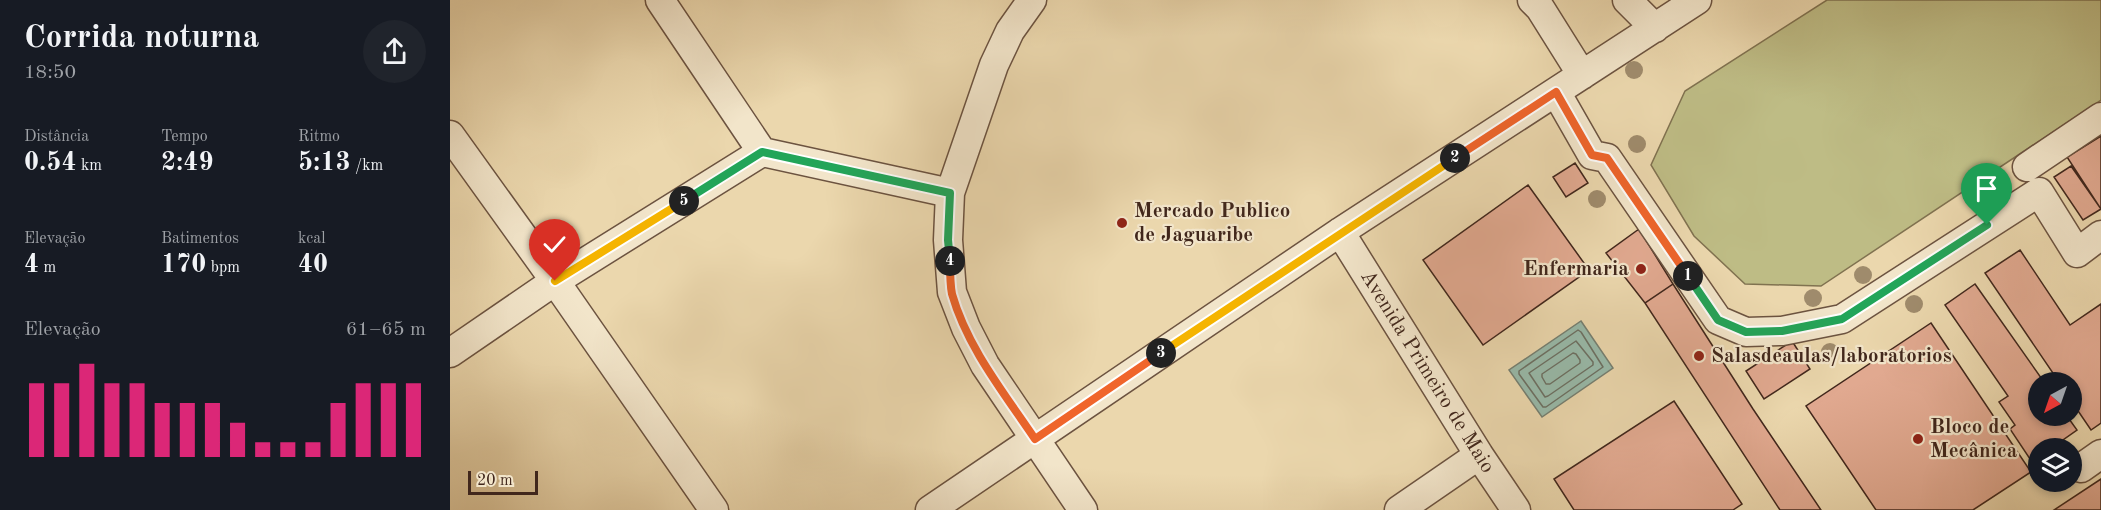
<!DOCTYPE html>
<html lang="pt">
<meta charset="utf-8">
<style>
:root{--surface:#171b24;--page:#20242c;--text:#f1f3f6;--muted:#9ea1a6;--accent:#db2777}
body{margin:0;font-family:"Old Standard TT",serif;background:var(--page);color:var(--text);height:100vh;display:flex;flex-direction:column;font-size:22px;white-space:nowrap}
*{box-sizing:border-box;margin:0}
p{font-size:20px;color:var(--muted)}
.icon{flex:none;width:33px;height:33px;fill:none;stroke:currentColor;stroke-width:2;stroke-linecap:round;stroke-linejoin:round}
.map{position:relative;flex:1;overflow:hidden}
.sheet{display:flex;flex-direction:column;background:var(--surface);width:450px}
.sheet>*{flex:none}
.needle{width:39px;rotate:220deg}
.buttons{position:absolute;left:1578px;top:372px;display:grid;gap:12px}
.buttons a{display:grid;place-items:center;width:54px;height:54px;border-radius:50%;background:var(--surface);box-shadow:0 3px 9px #0003;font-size:30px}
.scale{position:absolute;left:18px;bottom:15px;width:70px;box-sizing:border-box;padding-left:6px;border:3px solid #41271c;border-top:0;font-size:16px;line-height:21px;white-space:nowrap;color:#41271c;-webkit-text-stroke:4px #f2e5ca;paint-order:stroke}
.pin{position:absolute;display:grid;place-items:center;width:51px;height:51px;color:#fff;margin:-62px -26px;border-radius:50% 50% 50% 0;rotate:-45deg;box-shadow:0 0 6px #0007}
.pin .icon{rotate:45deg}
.km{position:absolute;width:30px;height:30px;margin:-15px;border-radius:50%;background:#222;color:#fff;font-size:16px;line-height:30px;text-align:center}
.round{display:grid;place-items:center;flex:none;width:63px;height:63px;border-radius:32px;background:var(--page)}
.headline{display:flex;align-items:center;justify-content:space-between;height:102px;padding:0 24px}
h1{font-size:33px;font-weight:600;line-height:45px}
.figures{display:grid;grid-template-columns:repeat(3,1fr);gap:9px;height:102px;padding:6px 24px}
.figures div{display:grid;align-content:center}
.figures b{font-size:26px;font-weight:600}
.figures small{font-size:16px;font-weight:400}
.figures p{font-size:16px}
.chart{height:168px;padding:12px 24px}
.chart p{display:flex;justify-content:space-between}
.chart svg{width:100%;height:108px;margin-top:6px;stroke:var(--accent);stroke-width:6}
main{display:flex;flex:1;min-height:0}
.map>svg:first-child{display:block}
.green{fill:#bebc85;stroke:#807250;stroke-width:1.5}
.water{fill:#98baaa;stroke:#757f71;stroke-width:1.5}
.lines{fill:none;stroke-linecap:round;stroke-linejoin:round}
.shore{stroke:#6c7063;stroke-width:1.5}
.building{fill:#e1a990;stroke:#41271c;stroke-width:1.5}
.minor-casing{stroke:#6c5340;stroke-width:31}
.minor{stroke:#f2e5ca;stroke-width:28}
.tree{fill:#9f8b6c}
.split-1-casing{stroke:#fff;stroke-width:12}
.split-2-casing{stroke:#fff;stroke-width:12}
.split-3-casing{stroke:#fff;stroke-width:12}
.split-4-casing{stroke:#fff;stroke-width:12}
.split-5-casing{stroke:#fff;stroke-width:12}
.split-6-casing{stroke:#fff;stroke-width:12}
.split-1{stroke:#22a559;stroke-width:8}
.split-2{stroke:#f0652b;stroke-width:8}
.split-3{stroke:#f5b400;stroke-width:8}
.split-4{stroke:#f0652b;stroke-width:8}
.split-5{stroke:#22a559;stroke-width:8}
.split-6{stroke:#f5b400;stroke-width:8}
.poi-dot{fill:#8f2418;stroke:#f2e5ca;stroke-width:2}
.labels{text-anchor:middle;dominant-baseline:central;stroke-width:4.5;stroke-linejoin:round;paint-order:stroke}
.poi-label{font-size:21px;font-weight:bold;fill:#41271c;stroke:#f2e5ca;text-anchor:start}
.street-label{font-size:21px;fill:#41271c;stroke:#f2e5ca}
</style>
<main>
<section class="sheet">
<div class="headline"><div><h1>Corrida noturna</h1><p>18:50</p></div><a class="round"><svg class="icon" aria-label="share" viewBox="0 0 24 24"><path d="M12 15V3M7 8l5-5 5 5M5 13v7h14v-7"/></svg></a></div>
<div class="figures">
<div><p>Distância</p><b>0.54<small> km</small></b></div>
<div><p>Tempo</p><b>2:49</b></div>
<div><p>Ritmo</p><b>5:13<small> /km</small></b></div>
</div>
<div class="figures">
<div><p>Elevação</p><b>4<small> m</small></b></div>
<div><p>Batimentos</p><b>170<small> bpm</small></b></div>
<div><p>kcal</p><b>40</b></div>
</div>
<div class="chart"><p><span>Elevação</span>61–65 m</p>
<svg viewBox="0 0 160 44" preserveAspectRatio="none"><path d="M5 44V14M15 44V14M25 44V6M35 44V14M45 44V14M55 44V22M65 44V22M75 44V22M85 44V30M95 44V38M105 44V38M115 44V38M125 44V22M135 44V14M145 44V14M155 44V14"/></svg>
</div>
</section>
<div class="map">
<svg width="1651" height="510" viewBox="0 0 1651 510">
<rect width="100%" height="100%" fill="#ebd7ad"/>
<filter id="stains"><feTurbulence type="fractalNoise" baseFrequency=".00333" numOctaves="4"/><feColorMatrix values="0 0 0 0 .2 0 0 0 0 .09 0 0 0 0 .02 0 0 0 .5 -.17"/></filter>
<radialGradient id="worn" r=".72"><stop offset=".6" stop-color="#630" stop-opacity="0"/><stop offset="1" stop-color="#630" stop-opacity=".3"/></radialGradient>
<path class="green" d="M1377,0H1651V100L1371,286L1295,284L1244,236L1201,165L1235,91Z"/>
<path class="water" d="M1131,321L1163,368L1092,417L1059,370Z"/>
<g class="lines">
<path class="shore" d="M1128,330L1131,332L1153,367L1096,407H1093L1069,374V371Z
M1126,341L1143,362V365L1098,396L1095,397L1079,373Z
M1123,353L1126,354L1130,360V363L1100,384H1096L1092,377V374Z"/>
</g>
<path class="building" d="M1651,136V209L1617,157Z
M1125,163L1138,183L1116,197L1103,177Z
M1621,166L1651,209L1633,220L1604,177Z
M1078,185L1139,270L1033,345L973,260Z
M1189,229L1223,284L1195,303L1156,253Z
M1570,250L1620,325L1651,304V423L1641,430L1622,402V382H1609L1535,273Z
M1223,284L1303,409L1371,510H1330L1195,303Z
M1525,284L1594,382H1588V416H1617L1627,430L1613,440L1619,448H1588V466L1582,462L1560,429L1565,425L1549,402L1558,396L1495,305Z
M1481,323L1581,472L1523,510H1426L1356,406Z
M1342,341L1360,369L1314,399L1296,371Z
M1224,401L1292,504L1283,510H1124L1104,479Z
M1651,479V510H1604Z"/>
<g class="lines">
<defs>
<path id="minor" d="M210,0L312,152
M582,0L560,31L544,65L500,193L498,240L502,292L516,328L535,365L633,510
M1082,0L1090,8L1132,75
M1177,0L1205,28
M1106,92L1142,155L1157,158L1268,320L1296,332L1332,331L1392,319L1589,192L1627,253L1651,235
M0,135L105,281L264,510
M1577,167L1651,117
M890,232L1029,455L1066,510
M0,353L105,281L312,152L500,193
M1631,468L1651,454
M480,510L890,232L1247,0
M949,510L1029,455"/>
</defs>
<use href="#minor" class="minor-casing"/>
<use href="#minor" class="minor"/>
</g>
<g class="tree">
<circle cx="1184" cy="70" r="9"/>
<circle cx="1187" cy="144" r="9"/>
<circle cx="1147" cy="199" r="9"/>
<circle cx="1413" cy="275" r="9"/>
<circle cx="1363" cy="298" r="9"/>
<circle cx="1464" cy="304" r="9"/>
<circle cx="1380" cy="352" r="9"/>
</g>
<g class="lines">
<defs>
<path id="split-1" d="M1238,276L1268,320L1296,332L1332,331L1392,319L1537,225"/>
<path id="split-2" d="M1005,158L1106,92L1142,155L1157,158L1238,276"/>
<path id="split-3" d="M711,353L1005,158"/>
<path id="split-4" d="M500,261C500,271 500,284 502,294C517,347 554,393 585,439L711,353"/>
<path id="split-5" d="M234,201L312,152L500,193L498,240L500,261"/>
<path id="split-6" d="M105,281L234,201"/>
</defs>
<use href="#split-1" class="split-1-casing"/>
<use href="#split-2" class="split-2-casing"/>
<use href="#split-3" class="split-3-casing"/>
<use href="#split-4" class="split-4-casing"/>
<use href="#split-5" class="split-5-casing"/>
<use href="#split-6" class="split-6-casing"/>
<use href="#split-1" class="split-1"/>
<use href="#split-2" class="split-2"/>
<use href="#split-3" class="split-3"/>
<use href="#split-4" class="split-4"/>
<use href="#split-5" class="split-5"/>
<use href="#split-6" class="split-6"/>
</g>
<g class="poi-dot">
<circle cx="672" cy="223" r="6"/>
<circle cx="1191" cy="269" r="6"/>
<circle cx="1249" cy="356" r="6"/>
<circle cx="1468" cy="439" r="6"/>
</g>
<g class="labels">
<g class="poi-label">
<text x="684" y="211">Mercado Publico<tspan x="684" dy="24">de Jaguaribe</tspan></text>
<text x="1179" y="269" text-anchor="end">Enfermaria</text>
<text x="1261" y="356">Salasdeaulas/laboratorios</text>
<text x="1480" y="427">Bloco de<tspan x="1480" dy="24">Mecânica</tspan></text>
</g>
<g class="street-label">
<text transform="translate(977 372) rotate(58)">Avenida Primeiro de Maio</text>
</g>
</g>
<rect width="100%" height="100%" filter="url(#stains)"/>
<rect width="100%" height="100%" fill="url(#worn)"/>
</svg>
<div class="buttons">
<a><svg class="needle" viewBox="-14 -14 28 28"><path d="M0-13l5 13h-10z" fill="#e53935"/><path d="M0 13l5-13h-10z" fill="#9ea1a6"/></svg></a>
<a><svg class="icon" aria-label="layers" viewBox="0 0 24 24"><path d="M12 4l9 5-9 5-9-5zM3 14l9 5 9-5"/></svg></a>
</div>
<div class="scale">20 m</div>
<div class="pin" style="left:1537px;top:225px;background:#1e9e55"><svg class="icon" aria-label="arrive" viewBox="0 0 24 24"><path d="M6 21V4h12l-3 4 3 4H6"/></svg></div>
<div class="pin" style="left:105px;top:281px;background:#d93025"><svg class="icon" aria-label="check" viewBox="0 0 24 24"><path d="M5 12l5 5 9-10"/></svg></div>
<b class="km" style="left:1238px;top:276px">1</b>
<b class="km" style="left:1005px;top:158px">2</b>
<b class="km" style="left:711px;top:353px">3</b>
<b class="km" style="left:500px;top:261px">4</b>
<b class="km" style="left:234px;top:201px">5</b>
</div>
</main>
